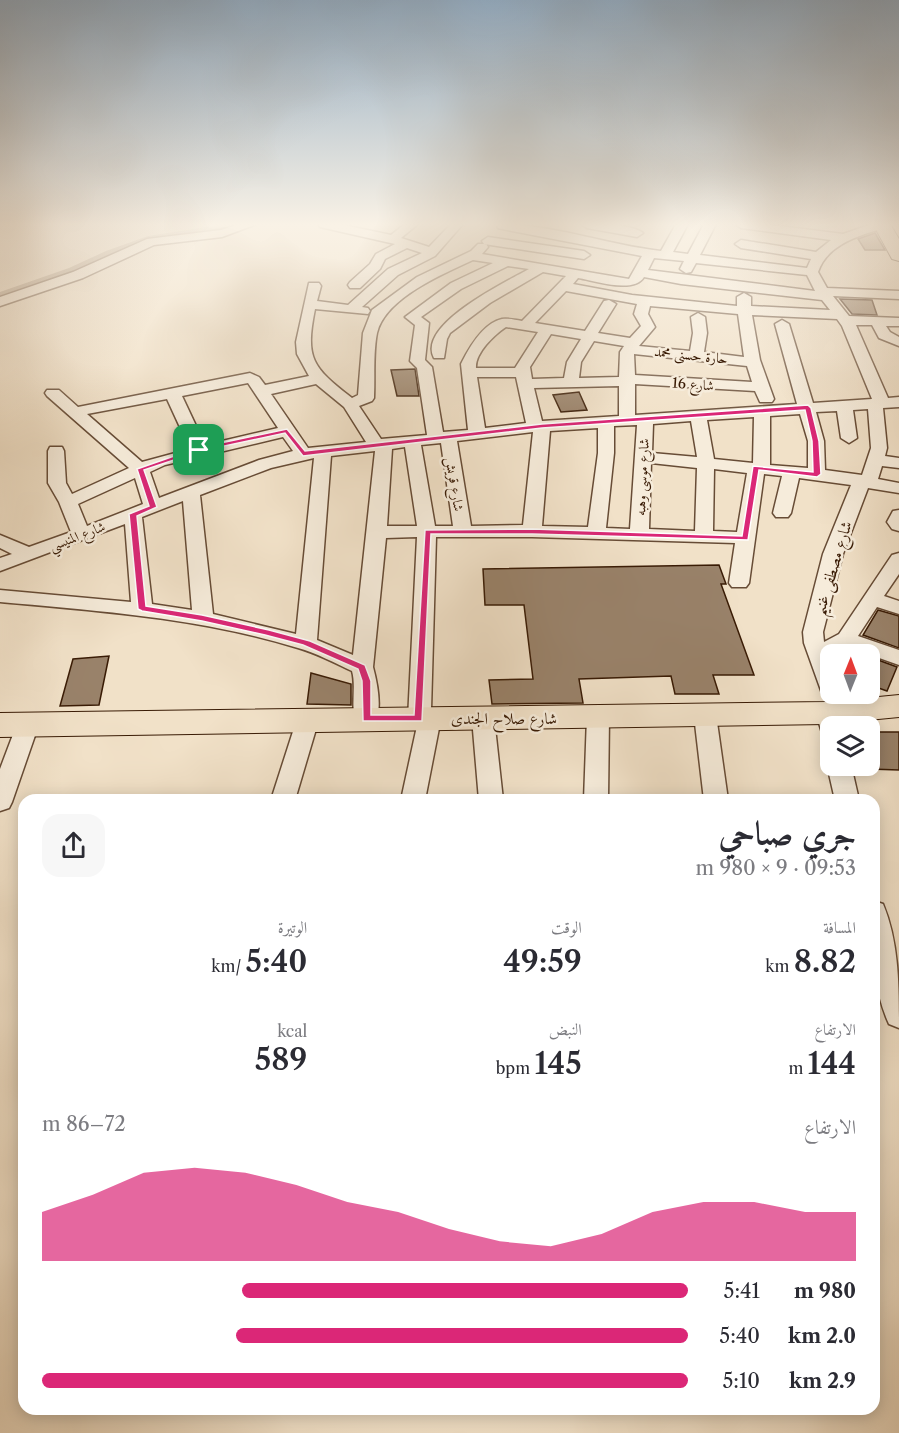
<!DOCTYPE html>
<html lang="ar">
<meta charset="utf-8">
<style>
:root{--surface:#fff;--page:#f7f7f7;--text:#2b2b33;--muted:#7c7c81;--accent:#db2777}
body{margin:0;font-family:"Libre Caslon Text",Amiri,serif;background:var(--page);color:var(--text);direction:rtl;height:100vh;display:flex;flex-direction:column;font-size:22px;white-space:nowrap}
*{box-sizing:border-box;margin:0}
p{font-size:20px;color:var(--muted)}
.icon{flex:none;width:33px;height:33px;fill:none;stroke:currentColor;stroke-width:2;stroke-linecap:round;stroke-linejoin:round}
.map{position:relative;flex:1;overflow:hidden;direction:ltr}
.details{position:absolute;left:18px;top:794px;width:862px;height:621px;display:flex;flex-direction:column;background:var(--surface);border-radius:18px;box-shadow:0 3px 15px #0003;direction:rtl}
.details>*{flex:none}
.needle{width:39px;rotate:1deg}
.tools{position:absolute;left:820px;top:644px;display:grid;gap:12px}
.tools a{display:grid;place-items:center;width:60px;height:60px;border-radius:12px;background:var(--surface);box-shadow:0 3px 15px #0003;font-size:30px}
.pin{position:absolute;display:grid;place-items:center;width:51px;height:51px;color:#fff;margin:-26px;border-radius:12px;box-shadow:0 3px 9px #0006}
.round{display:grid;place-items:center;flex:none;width:63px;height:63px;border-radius:18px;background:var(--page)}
.overview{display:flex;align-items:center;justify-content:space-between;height:102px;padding:0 24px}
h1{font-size:33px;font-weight:600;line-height:45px}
.metrics{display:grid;grid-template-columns:repeat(3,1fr);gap:9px;height:102px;padding:6px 24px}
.metrics div{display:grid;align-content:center}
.metrics b{font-size:30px;font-weight:600}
.metrics small{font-size:16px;font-weight:400}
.metrics p{font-size:16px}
.chart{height:168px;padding:12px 24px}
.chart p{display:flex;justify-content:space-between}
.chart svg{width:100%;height:108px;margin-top:6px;fill:var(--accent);opacity:.7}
ul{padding:0 24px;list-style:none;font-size:20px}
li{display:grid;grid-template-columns:96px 72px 1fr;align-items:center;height:45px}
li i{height:15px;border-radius:8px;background:var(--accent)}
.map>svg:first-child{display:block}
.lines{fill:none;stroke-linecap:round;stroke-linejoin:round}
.canal{fill:#b29e86;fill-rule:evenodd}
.building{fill:#99826a;stroke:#391b05;stroke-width:1.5}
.minor-casing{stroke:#674c36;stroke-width:3}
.primary-casing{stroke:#391b05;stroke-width:2}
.minor{fill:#f6ecdb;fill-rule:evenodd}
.primary{fill:#f1e1c8;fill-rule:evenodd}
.route{fill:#db2777;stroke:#fff;stroke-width:1.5;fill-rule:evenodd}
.labels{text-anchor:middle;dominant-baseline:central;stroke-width:5;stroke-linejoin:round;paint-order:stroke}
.far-street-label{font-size:14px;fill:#391b05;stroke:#f6ecdb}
.street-label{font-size:16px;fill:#391b05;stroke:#f6ecdb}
</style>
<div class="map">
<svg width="899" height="1433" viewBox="0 0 899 1433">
<rect width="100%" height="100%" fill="#f1e1c8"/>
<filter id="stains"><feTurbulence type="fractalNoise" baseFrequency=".00333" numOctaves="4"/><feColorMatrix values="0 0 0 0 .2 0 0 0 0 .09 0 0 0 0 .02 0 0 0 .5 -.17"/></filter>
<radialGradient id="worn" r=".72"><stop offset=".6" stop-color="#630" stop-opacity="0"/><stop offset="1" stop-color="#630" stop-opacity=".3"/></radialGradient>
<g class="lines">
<path class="canal" d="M225,224H241L220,232L154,241L114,255L77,274L0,300V292L69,268L106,251L148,236Z"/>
</g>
<path class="building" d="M875,233L885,250H865L858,239Z
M840,299L872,300L877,315L852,314Z
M415,369L419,396H397L391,370Z
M579,392L587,410L561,412L553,395Z
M719,565L726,584H721L754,675H713L719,694H675L671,676L579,679L583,703L492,704L489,680L533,679L524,605H485L483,569Z
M878,610L899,616V648L863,635Z
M109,656L99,705L60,706L73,659Z
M870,657L897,667L887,691L870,685Z
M311,673L351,684V705L307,704Z
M870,732H899V770L870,769Z"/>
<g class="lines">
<defs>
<path id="minor" d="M240,224H257L222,237L154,245L83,278L0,306V297L73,272L147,239L221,230Z
M318,224H339L391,235L405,224H418L401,238L429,247L451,224H463L435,256L398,275L362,307L368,308L370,311L368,314L315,309C305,359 312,367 352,398L358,395L363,333L372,310L417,277L471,251L478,244H486L488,247L482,254L629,279L642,256L502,229L498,228L497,224C553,224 607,245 661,251L676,224H688L673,252L688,254L704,224H716L700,255L807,268L811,259L741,248L735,244L741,240L816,252L831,240L741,228L735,224H764L843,234L872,224H888L886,227C860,236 828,243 818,272L827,288L899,291V299L833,296L849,316L899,318V326H886L890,332L899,337V346L879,338L872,325H856L888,398L899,397V407L883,408L887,448L885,456L899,458V468L882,466L878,479L899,483V493L868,488L843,554L823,632L824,642L839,634L892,555L899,553V574L884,596L899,601V614L877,607L858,636L899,650V665L848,647L831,654L830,657L831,693H841L839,696L831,698L823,696L804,643L803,632L823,554L851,485L799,478L791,513L788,517H776L773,513L782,476L764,474L749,583L746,587H732L729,583L735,543L532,537H436L431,710L438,712L441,718L425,800H401L417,726L411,725L408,719L417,537L386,538L373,667C377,682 383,710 374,725L366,727L358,725C349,710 357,688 352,671C335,663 316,653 298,648C201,618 100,611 0,602V590L131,602L125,524L0,571V558L12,554L0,548V535L29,547L71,532L59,502L48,483V451L50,447H62L64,451L66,483L72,494L129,468L47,396L45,393L47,390H59L78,407L250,373L259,377L265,385L309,376L297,354L296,342L309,283H319L321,286L317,301L348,305L388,269L422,253L407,248L385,259L380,269L360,288H350L348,285L350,282L370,264L376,254L395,244L320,227ZM654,258L684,261L680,269L686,273L691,272L696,263L807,275L815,291L648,270ZM473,260L493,263L451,283L405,317L415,325L410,361L417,368L427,435L381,439L359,406L372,401L374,398C375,377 373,353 377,333C385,298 443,274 473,260ZM508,266L529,269C506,282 416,325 434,358H444L447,339L450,333L490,303L543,272L566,276L522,321C515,320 509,318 502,319C483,323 469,348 461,364L468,430L443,432L432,367L425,360L429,323L421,317L461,289ZM644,277L681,284L822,300L830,310L751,306V297L744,293L737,297V306L632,295L573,284L578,278C596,281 634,294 644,277ZM566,291L637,304L634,314L641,326L630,338L598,333L616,304L609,300L604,301L585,331L535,323ZM650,306L738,314L744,357L704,352L707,333L705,317L698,313L691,317L693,333L690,351L639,346L655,327L648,314ZM752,315L837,319L842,326L872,399L813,403L789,324L782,320L775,324L797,404L635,415V384L755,391L760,402H772L774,399L760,360ZM506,327L538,332L515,368H476C475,353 494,335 506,327ZM551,334L581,339L567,362L564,378L532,379L530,367ZM594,341L624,346L620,352L619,377L579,378L581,362ZM634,354L747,366L752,382L635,375ZM477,377H516L526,423L485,428ZM248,383L278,428L205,445L182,396ZM316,384L344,407L366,442L308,448L271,394ZM619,386V416L542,421L534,388ZM167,399L190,449L142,462L87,414ZM868,409L871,448L862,475L825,470L824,441L816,412L837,411L841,438L849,443L857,438L853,410ZM800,414L808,441V468L770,465V416ZM754,417L753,463L714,459L707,420ZM691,421L697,457L652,453L653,424ZM637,425L630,529L606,528L614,453V426ZM598,428V453L588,527L542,526L550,431ZM533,432L523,525L471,526L457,441ZM283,437L293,451L259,460L159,498L150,472L165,465ZM441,443L453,526H435L421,445ZM405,447L417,526H387L392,449ZM375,451L353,655L317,640L331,456ZM314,458L296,634L213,614L200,495L271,468ZM651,463L697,468L695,531L649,529ZM714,469L747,473L737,532L713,531ZM135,478L143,504L87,526L78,504ZM183,501L192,610L152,604L142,517Z
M581,224C596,223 632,224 643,233L637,237L587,228Z
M488,237L584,251L590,255L584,259L484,244L482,241Z
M899,510V531L892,529L887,522L893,511Z
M827,705L835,708L841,726H831V738L823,736L816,713L819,708Z
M705,707L713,709L716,715L728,800H704L694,715L697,709Z
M598,709L606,711L609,717L608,800H584L587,717L590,711Z
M483,710L491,712L494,718L503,800H479L472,718L475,712Z
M308,711L316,713L319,719L295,800H271L297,719L300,713Z
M28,716L36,718L39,724L12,802L9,808L0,811V769L17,724L20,718Z
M831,759V765H851L859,800H835L827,765Z
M874,901L883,904C899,942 899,986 899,1028L889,1024C871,986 874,942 874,901Z"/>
<path id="primary" d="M873,224H890L899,239V261L892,259Z
M899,695V717L827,724L0,737V713L827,702Z"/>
</defs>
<use href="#minor" class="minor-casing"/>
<use href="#primary" class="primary-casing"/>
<use href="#minor" class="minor"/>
<use href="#primary" class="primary"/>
</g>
<linearGradient id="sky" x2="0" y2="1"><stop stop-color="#92abc1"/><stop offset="0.53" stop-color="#f9f2e6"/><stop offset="1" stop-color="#f9f2e6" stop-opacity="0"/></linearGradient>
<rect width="899" height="424" fill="url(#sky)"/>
<path class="route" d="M808,405L811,408L819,441L821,474L817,477L759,470L748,540L532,534H431L422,721H363L362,681L358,669L303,645L265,635L202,621L142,611L138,609L129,514L149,506L137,469L197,448L287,429L305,451L542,424ZM805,410L812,441L813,472L753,466L742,536L532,529L425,530L414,715H371V681L365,665L310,641L269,630L202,615L146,606L137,516L157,507L144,470L201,451L285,433L303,456L542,428Z"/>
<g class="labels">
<g class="far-street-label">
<text transform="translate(691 355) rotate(6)">حارة حسنى محمد</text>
<text transform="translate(693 384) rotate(4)">شارع 16</text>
<text transform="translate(642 477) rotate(-87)">شارع موسى وهبه</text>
<text transform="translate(455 484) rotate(81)">شارع قريش</text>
<text transform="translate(77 536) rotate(-21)">شارع المنيسي</text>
</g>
<g class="street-label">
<text transform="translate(832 568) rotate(-73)">شارع مصطفى غنيم</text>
<text x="504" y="718">شارع صلاح الجندى</text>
</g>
</g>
<rect width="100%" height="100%" filter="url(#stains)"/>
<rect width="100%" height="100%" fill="url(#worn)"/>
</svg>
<div class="tools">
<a><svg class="needle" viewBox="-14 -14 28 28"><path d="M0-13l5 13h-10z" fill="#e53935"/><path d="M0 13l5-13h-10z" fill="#7c7c81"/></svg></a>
<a><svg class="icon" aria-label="layers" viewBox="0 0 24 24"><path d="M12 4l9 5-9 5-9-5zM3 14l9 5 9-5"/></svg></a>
</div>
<div class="pin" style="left:199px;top:450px;background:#1e9e55"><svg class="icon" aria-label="arrive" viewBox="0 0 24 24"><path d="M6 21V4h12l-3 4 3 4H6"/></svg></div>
<section class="details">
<div class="overview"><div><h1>جري صباحي</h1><p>09:53 · 9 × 980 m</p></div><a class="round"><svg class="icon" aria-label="share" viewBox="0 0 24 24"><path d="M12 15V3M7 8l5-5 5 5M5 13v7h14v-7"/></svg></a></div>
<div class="metrics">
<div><p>المسافة</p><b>8.82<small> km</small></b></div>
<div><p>الوقت</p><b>49:59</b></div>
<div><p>الوتيرة</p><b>5:40<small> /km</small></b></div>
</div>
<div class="metrics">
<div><p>الارتفاع</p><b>144<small> m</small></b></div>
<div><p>النبض</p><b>145<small> bpm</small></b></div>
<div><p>kcal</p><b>589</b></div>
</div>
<div class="chart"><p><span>الارتفاع</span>72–86 m</p>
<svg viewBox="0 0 160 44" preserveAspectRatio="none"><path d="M0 44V24L10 17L20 8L30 6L40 8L50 13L60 20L70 24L80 31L90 36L100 38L110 33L120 24L130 20L140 20L150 24L160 24V44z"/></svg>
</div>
<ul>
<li><b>980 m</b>5:41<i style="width:69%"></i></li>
<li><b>2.0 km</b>5:40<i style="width:70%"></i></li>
<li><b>2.9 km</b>5:10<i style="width:100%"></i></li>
</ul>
</section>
</div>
